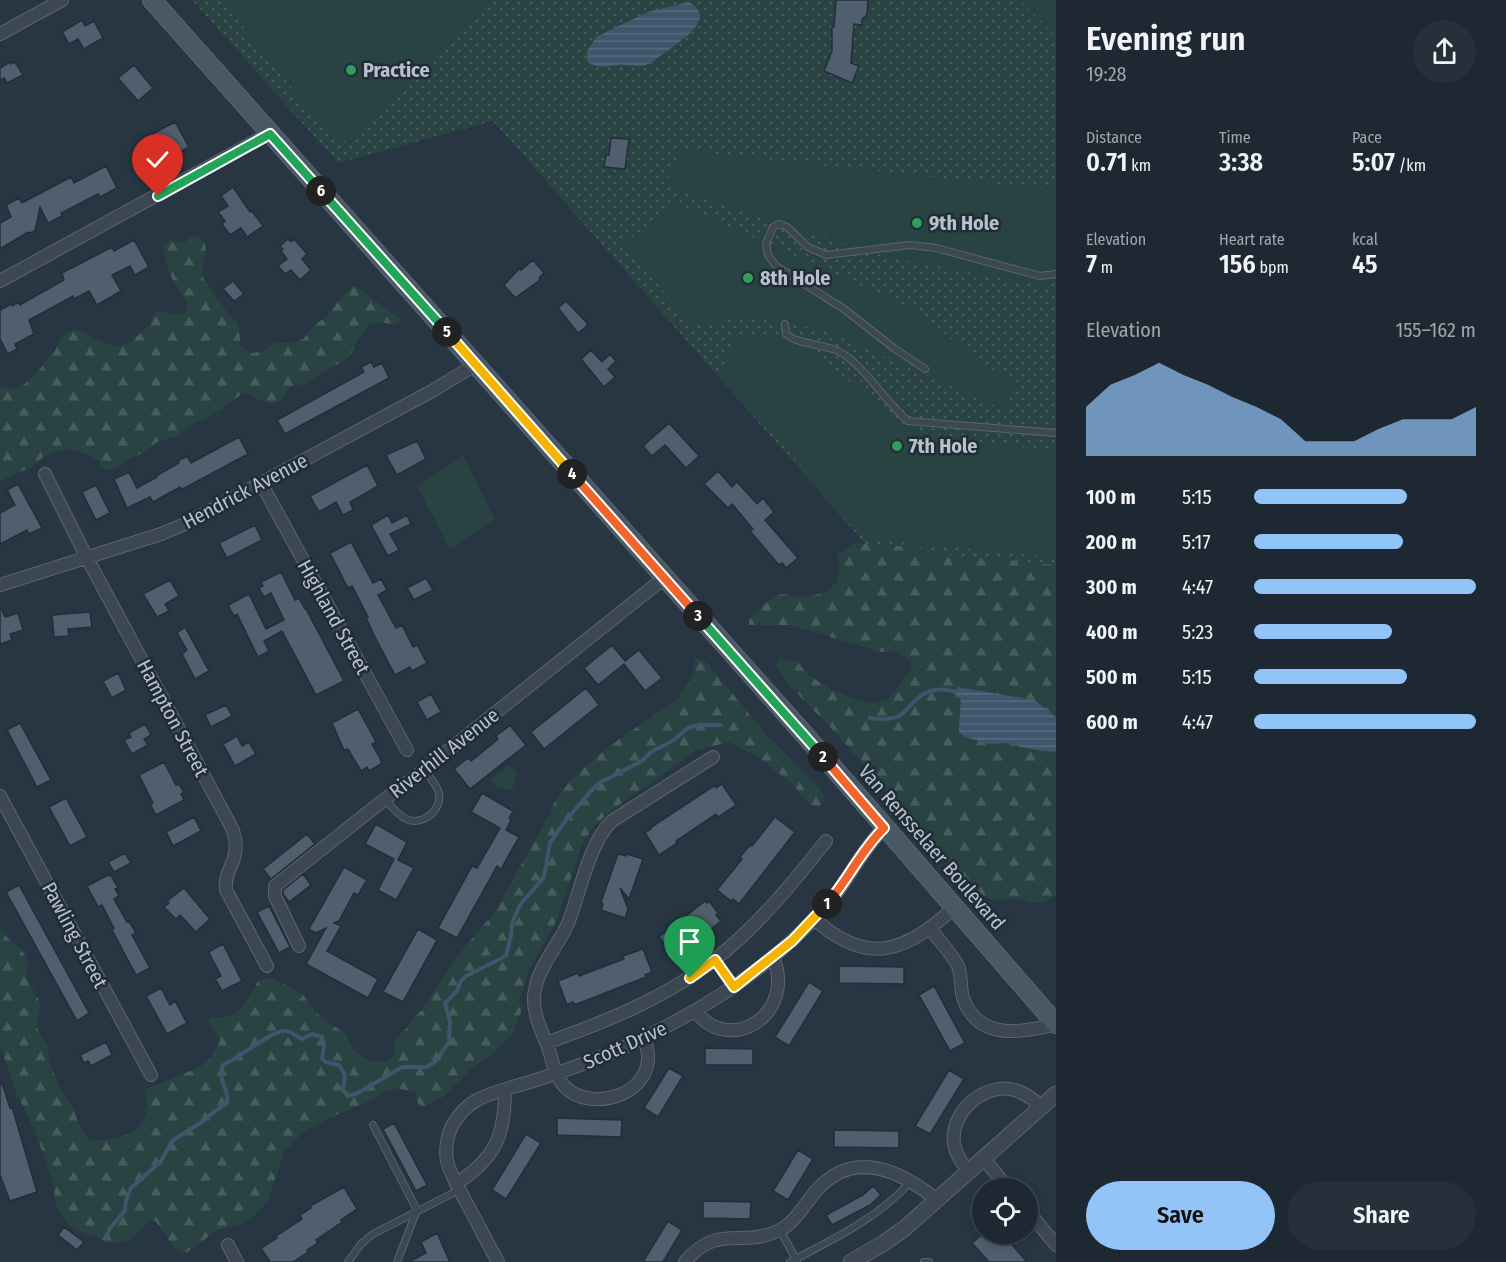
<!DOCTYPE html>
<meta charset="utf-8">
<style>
:root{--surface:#1d2832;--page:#25303a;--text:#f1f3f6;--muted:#a0a6ac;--line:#3b444d;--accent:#93c4f7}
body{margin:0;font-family:"Fira Sans Condensed",sans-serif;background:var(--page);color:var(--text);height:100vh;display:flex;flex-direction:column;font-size:22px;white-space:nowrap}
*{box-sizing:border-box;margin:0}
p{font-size:20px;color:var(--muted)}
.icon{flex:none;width:33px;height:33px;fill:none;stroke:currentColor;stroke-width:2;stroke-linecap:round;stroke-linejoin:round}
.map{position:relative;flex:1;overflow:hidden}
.sheet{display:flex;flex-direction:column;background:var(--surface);width:450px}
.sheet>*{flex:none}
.buttons{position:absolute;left:972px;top:1178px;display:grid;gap:12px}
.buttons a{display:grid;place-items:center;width:66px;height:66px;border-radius:50%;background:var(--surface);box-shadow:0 3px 9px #0003,0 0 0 2px var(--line);font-size:30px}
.pin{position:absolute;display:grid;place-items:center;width:51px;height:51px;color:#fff;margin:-62px -26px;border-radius:50% 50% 50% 0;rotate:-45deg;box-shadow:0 0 6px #0007}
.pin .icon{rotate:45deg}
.km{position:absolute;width:30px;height:30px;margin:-15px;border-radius:50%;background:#222;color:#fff;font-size:16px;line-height:30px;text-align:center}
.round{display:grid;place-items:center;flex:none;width:63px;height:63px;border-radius:32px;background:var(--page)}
.head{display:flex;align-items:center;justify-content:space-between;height:102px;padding:0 30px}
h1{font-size:33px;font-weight:600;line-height:45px}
.metrics{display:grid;grid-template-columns:repeat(3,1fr);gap:9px;height:102px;padding:6px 30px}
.metrics div{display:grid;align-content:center}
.metrics b{font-size:26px;font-weight:600}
.metrics small{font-size:16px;font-weight:400}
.metrics p{font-size:16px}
.chart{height:168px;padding:12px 30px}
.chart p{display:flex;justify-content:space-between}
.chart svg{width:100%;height:108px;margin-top:6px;fill:var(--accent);opacity:.7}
.primary-button{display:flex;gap:12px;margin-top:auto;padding:12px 30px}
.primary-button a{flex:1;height:69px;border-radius:36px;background:var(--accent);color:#111;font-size:24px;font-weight:600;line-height:69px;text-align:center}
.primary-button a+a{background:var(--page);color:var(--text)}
ul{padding:0 30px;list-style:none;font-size:20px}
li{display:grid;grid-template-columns:96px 72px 1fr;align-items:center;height:45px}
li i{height:15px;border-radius:8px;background:var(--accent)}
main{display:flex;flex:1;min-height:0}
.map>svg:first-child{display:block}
.grass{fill:url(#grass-dots)}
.forest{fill:url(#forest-firs)}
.park{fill:#294343}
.water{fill:url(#water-rules)}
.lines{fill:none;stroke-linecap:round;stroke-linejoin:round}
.stream{stroke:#3e556b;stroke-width:4}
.building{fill:#505f6d;stroke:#222e39;stroke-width:1.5}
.service-casing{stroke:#5a656f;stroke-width:8}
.minor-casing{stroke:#5a656f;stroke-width:14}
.tertiary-casing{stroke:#5a656f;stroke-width:17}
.secondary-casing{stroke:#5a656f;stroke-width:20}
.service{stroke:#3c4752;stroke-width:6}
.minor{stroke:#3c4752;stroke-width:12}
.tertiary{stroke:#3c4752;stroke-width:15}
.secondary{stroke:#4a5765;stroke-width:18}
.split-1-casing{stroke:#fff;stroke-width:12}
.split-2-casing{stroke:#fff;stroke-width:12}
.split-3-casing{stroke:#fff;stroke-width:12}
.split-4-casing{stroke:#fff;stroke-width:12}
.split-5-casing{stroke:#fff;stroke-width:12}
.split-6-casing{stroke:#fff;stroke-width:12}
.split-7-casing{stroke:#fff;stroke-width:12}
.split-1{stroke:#f5b400;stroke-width:8}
.split-2{stroke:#f0652b;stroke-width:8}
.split-3{stroke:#22a559;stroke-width:8}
.split-4{stroke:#f0652b;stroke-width:8}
.split-5{stroke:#f5b400;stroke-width:8}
.split-6{stroke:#22a559;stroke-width:8}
.split-7{stroke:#22a559;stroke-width:8}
.leisure-dot{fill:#2e9e5b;stroke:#202c37;stroke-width:2}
.labels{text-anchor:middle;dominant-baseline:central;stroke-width:5;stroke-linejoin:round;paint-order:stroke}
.poi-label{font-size:20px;font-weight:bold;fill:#b9c2cc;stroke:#202c37;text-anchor:start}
.street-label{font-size:20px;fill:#b9c2cc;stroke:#202c37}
</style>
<main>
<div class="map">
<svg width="1056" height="1262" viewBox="0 0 1056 1262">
<defs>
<pattern id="grass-dots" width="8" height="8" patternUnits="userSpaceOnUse" patternTransform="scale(1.5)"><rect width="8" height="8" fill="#294343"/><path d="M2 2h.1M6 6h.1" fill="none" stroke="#465c5d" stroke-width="1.8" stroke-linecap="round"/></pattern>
<pattern id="forest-firs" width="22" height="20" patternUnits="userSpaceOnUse" patternTransform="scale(1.5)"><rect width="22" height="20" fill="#294343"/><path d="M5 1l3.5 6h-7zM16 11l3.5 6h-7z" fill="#465c5d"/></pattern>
<pattern id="water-rules" width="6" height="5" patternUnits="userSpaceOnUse" patternTransform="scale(1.5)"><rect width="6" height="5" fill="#3e556b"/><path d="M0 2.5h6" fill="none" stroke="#586c7f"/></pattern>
</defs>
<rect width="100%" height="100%" fill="#273642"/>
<path class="grass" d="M192,0H1056V575L885,566L493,121L338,163Z"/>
<path class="forest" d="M194,235C214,241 203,261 201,275L229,315L238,324L241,346L250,353L261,352L274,343H289L303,339L315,325L328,315L345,293L354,286L400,318L399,322L392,324L379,322L369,325L358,339L352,352L346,360L322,372L307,383L291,387L280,400L274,404L264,402L248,393L242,394L210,417L190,425L180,435L157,442L143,453L130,458L115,468L109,470L101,468L99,461C80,450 67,444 45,456C41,458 38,463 34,465C24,472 11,474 0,482V387C7,387 16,389 23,385C31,380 46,362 52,355C59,346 61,335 72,330C82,326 108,355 128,343C135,340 141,331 150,326L153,315L159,310L174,314H183L188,308C187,297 180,292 174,283C170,275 163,253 163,245L170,240L184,243Z
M854,543L912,547L967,558L1008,560L1056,565V896L1041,903H1033L1016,898L995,901L983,895L962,875L833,730L790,686L776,665L779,658L798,662L807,674L832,690L857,700L873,703L888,699L910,670L911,661L897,651L881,652L790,625H749V620L771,598L781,594L807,597L826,592L837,582L839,571L837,555Z
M695,659H701L709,665L764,732L819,788L825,798L820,806L811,805L793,785L761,759L730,742L697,750L612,810L595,825L582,844L557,920L528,972L520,998L521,1012L513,1032L503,1044L490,1056L471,1069L443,1097L422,1107L418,1104L415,1092L396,1088L382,1093L367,1102L332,1117L302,1133L284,1152L268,1200L255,1215L242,1225L217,1230L187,1252L183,1253C166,1243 166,1231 154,1220L149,1222L133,1238L123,1242L107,1243L98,1237L86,1235L70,1226L56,1206L53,1183L47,1166L35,1131L15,1090L0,1044V928C10,946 35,949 26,976L41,1005L36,1026L48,1047L49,1061L59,1086L74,1110L78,1123L88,1138L92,1140C118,1140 149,1135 147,1102C147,1097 144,1095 145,1089L200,1067L209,1060L220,1041L208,1019C214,1016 220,1018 227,1017C242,1013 251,993 258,981L270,978L292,988L304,996L317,1014L346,1034L351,1047L362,1056L368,1061H386L394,1055V1047L397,1037L407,1028L411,1020L421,1011L463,949L494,913L549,815C563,770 641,726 678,698C687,687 696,672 695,659Z"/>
<path class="park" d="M222,0H492L354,142L333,140Z
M1020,0H1056V35L1054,34Z
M681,150L1047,189L1056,187V281L1042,286L883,256L665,186Z
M674,202L918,311L978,362L1018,382L1005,410L824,330L747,316L693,326L624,245Z
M791,334L905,427L965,441L1056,451V557L867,539L720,375L735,335Z
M464,456L495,520L450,549L417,486Z
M509,764L517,774L512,790L499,788L489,781Z"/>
<path class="water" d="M689,2C717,19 683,39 669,50C661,55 655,61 646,65C636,68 628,64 618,65C607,66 596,70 587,61V51L596,37L648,12Z
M957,687L1029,699L1037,702L1056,717V752L1043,751L1020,747L1013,743L990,744L965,737L959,732V726L961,698L955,697Z"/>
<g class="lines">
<path class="stream" d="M870,718C880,719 890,720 899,716C906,712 910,705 916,700C927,689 942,687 956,692
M106,1238L110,1228L125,1211L126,1200L131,1188L161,1161L172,1141L202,1122L211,1114L227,1103C230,1089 216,1079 223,1065C239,1058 272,1030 285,1031C291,1031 296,1036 302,1039L312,1034L322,1037L324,1046L322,1059L326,1062L339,1065L345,1075L343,1090L348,1096L358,1093L402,1067H426L435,1062L449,1042L450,1022L445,1003L457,991L461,981L466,976L506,956L511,936L512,923L520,905L544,877L550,843L563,824L591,791L599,783L642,761L651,752L674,740L688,728L699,725H721"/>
</g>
<path class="building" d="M836,0H868L867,15L862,19V25L854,24L851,63L859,66L852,83L824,71L832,51V27H834Z
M82,20L85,26L94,21L103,38L84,49L78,39L69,44L62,32Z
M10,62L11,64L15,62L23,75L7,83L4,78L0,81V68Z
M134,65L153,88L138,101L118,78Z
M175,122L189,147L171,157L165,146L160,148L152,134Z
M611,138L629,139L625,169L604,167L606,155H609Z
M106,166L117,188L100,197L98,194L61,213L62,216L48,223L40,207L35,231L30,233L28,232L0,249V223L11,217L6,205L19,198L22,203L71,177L74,183Z
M233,187L250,212L252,211L263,226L247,237L241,228L230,235L222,224L225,221L218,212L228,206L221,196Z
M288,239L291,242L294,239L307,254L302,259L311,270L300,280L291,270L285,274L278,266L287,259L281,251L283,249L280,246Z
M134,240L149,267L135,275L130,266L112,275L121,291L97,305L89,291L74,299L73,296L29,320L34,334L15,344L17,349L8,354L0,339V310L11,304L12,306L19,302L20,305L64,280L62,273L112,247L114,251Z
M533,260L544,273L539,278L540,280L515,298L504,285L520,268L521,270Z
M233,281L244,294L234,301L223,289Z
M566,301L587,323V326L578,333L558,308Z
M591,350L602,362L610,354L616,361L608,369L615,377L604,387L581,359Z
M371,362L374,367L382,363L389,378L285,434L277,420L364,372L361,367Z
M669,423L699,456L686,468L665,445L652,456L643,446Z
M239,437L248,454L181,490L180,487L153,502L150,497L127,508L114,479L129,472L137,488L157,477L156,476L179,463L178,461L187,456L191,463Z
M417,441L426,459L397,475L386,455Z
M367,465L378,486L350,502L353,510L343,515L336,502L319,512L310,496Z
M718,471L732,487L737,482L757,504L763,498L774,512L765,520L798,558L786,568L782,563L779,565L750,531L753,529L732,504L728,508L704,484Z
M18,484L42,528L29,534L27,530L0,544V513L15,505L7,490Z
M96,485L110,513L96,520L82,492Z
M388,515L392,523L407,515L411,524L390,534L399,550L388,556L371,525Z
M255,525L262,540L227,558L219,543Z
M351,542L373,583L381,579L387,590L378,595L396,628L402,625L413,647L417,645L427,663L412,671L410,667L395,675L376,639L366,618L368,617L352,586L348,588L330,553Z
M281,572L295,600L299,598L305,609H306L344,681L316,695L282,631L264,641L269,651L258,657L237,614L234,616L228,605L249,594L266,629L284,620L271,593L264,597L259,588L263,586L261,582Z
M426,578L433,590L414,600L407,588Z
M170,580L179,596L165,604L169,611L157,617L143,594Z
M0,610H2L5,617L18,613L23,630L10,634L12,640L0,644Z
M90,612L92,627L68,629L69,636L54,637L52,615Z
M185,627L209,671L195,679L182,654L187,650L177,633Z
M612,645L625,661L639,650L662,678L645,691L624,664L598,685L584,668Z
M118,673L126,690L112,698L103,681Z
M586,688L599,705L544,749L531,732Z
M431,694L441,712L427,720L417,702Z
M226,705L232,716L211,727L205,715Z
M358,709L376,742L372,744L381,760V764L369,771L367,767L361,771L348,749L344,750L332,723Z
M20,723L51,780L37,787L7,730Z
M145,724L151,735L144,739L148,745L132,754L124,740L131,737L129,733Z
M510,725L526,745L470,789L454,769L468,758L471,761L498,739L496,736Z
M237,736L242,746L249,742L256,754L235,766L223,744Z
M164,762L176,785L179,784L184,792L181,794L184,800L156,815L150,804L153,803L139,775Z
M722,784L736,805L718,817L716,814L676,841L677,843L659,855L645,833L651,829L650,828L712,787L715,786L716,788Z
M482,793L513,811L509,818L511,820L506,830L519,837L501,869L497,866L457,938L438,928L472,866L477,868L500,828L471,812Z
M66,798L87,837L70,846L49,807Z
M194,817L201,831L173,846L166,832Z
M775,817L795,832L739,904L733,899L731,901L717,890L742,859L740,857L750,845L752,846Z
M376,824L407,842L398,860L414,868L396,900L378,890L394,859L365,844Z
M307,834L315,844L271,879L263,869Z
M125,853L131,863L114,872L108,862Z
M618,854L626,856L627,854L643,859L629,899L620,888L628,909L625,918L601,910L603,904L601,903L602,899Z
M344,867L367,880L358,895L354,893L339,921L334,923L341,926L327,951L378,979L368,998L306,964L326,928L316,933L309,929Z
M110,874L118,888L115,889L119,896L114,899L127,922L129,921L136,933L132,935L150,968L136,975L112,930L114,928L102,905L98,907L87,886Z
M303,874L311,885L289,902L283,894V890Z
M19,885L89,1013L77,1021L6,892Z
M184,888L210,919L196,932L180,915L176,919L164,907L169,903L167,901Z
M705,901L707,903L709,901L718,913L716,915L721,921L675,957L659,937Z
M269,906L290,947L279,953L257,912Z
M418,929L437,940L403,1002L383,992Z
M223,944L242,981L222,991L215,979L221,976L209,953L210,951Z
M643,949L652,972L645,975L646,977L577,1004H574L573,1002L567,1005L558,981L578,973L579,976L624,959L623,956Z
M839,966L904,967V984L839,983Z
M809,982L823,991L789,1046L775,1037Z
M934,986L965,1043L950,1051L919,995Z
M161,988L170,1005L175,1001L187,1023L167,1034L146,996Z
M106,1042L112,1055L91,1066L88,1061L84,1063L80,1055Z
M705,1048L753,1049V1065H705Z
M669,1068L683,1076L658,1117L644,1108Z
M949,1070L964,1079L930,1134L915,1126Z
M2,1083L10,1108L12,1107L37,1192L10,1201L0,1175V1084Z
M557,1118L622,1120L621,1137L557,1135Z
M394,1123L427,1185L416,1191L383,1129Z
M834,1130L899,1131V1148L834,1147Z
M526,1134L541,1143L506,1199L492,1190Z
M798,1150L813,1159L788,1200L773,1191Z
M873,1186L881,1195L870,1205L832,1225L826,1215L863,1195Z
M344,1187L357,1209L341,1220L342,1222L316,1240L318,1243L307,1250L308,1252L293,1262H270L261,1248L277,1238L276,1236L302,1219L300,1215L311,1208L310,1206Z
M703,1201L751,1202L750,1219L703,1218Z
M668,1221L682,1230L663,1262H643Z
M64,1227L84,1242L77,1250L58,1235Z
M437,1233L450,1262H409L426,1253L421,1242Z
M984,1233H1002L1027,1262H989L972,1243Z"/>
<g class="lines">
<defs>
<path id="service" d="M785,324L786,334C796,344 823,344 838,351C864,364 885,402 908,421L1056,433
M925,369L895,349L844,309L776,266L768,255L766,244L773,227L779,224L787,227L808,247L826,255L910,245L936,248L1040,276L1056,274
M385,799C391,806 398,815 406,819C423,827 445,808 438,790C435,783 429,776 424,770
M715,960L733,986
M373,1125L417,1210L397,1262
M780,1230L797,1261
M348,1262L361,1244L373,1234L459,1190
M790,1262C833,1239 879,1218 911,1181
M924,1262H929"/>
<path id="minor" d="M0,34L62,0
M0,281L270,133
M45,474L87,558L232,828C244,859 223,868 226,890L267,966
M261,483L407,750
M0,585L161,534L185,524L432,391L475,365
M0,796L151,1075
M814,919C868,967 905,952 954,908
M930,928C939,941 951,952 958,966C962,976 960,988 963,998C978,1041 1022,1033 1056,1024
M299,946L275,896V886L385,799L424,770L664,578
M695,1011C731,1057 797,1013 773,957
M644,1038C646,1045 649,1052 648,1060C645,1097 591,1111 566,1088C554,1077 552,1056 546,1042C539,1026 531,1007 535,990C539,965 560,944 569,921C580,892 590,841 612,821L713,757
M546,1043C605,1022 663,999 713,961C757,927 792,884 826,841
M984,1159L1008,1188
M969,1172C962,1163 956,1155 954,1144C950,1114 980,1085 1010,1089C1023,1091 1033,1099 1042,1107
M456,1184C495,1158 505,1137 505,1090
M1028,1211L1056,1245
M228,1245L237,1262
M498,1262C487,1242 477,1222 466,1202C459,1189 451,1176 447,1161C445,1149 447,1137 452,1126C458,1115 466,1106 477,1100C494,1091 514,1087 533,1081C561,1072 590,1062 618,1050C696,1015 771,969 828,904C849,880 861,850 884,828
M685,1262C717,1223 741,1248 778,1231C795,1223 804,1205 816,1191C853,1148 900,1170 937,1200"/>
<path id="tertiary" d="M851,1262L884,1243L905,1228L1056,1094"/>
<path id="secondary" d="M152,0L804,734L1056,1024"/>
</defs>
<use href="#service" class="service-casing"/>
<use href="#minor" class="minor-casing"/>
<use href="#tertiary" class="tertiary-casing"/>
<use href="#secondary" class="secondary-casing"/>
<use href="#service" class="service"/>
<use href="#minor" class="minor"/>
<use href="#tertiary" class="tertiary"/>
<use href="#secondary" class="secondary"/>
</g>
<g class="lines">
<defs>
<path id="split-1" d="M690,978L715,960L734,987L792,941L827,904"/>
<path id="split-2" d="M823,757L884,828C861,850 848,880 827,904"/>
<path id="split-3" d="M698,616L823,757"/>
<path id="split-4" d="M572,474L698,616"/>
<path id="split-5" d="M447,332L572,474"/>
<path id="split-6" d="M321,191L447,332"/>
<path id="split-7" d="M158,196L270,134L321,191"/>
</defs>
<use href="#split-1" class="split-1-casing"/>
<use href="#split-2" class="split-2-casing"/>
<use href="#split-3" class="split-3-casing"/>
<use href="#split-4" class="split-4-casing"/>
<use href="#split-5" class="split-5-casing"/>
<use href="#split-6" class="split-6-casing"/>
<use href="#split-7" class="split-7-casing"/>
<use href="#split-1" class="split-1"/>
<use href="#split-2" class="split-2"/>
<use href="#split-3" class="split-3"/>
<use href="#split-4" class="split-4"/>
<use href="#split-5" class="split-5"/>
<use href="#split-6" class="split-6"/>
<use href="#split-7" class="split-7"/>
</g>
<g class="leisure-dot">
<circle cx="351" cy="70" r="6"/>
<circle cx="917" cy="223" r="6"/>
<circle cx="748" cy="278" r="6"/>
<circle cx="897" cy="446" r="6"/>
</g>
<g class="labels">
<g class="poi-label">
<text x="363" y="70">Practice</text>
<text x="929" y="223">9th Hole</text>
<text x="760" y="278">8th Hole</text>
<text x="909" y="446">7th Hole</text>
</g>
<g class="street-label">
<text transform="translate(245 491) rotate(-28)">Hendrick Avenue</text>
<text transform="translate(334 617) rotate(61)">Highland Street</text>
<text transform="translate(173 718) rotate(62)">Hampton Street</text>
<text transform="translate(444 753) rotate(-38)">Riverhill Avenue</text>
<text transform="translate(932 847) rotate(49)">Van Rensselaer Boulevard</text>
<text transform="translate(75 935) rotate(62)">Pawling Street</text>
<text transform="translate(625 1045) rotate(-24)">Scott Drive</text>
</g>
</g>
</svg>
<div class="buttons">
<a><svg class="icon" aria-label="locate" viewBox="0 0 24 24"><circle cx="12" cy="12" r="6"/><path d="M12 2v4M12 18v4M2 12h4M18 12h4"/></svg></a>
</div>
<div class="pin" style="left:690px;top:978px;background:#1e9e55"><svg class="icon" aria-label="arrive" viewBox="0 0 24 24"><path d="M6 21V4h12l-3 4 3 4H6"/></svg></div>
<div class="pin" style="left:158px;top:196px;background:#d93025"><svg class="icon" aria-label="check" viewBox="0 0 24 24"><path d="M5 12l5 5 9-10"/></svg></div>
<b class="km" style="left:827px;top:904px">1</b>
<b class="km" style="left:823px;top:757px">2</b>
<b class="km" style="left:698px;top:616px">3</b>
<b class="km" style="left:572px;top:474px">4</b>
<b class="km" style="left:447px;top:332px">5</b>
<b class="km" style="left:321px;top:191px">6</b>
</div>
<section class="sheet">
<div class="head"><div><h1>Evening run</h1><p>19:28</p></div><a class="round"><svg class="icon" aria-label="share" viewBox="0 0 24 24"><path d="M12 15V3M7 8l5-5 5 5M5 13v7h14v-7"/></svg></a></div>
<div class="metrics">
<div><p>Distance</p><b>0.71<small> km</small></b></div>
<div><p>Time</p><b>3:38</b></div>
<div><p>Pace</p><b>5:07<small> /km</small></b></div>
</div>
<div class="metrics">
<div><p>Elevation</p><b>7<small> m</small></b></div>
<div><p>Heart rate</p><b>156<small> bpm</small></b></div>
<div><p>kcal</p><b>45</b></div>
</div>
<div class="chart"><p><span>Elevation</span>155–162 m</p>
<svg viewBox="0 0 160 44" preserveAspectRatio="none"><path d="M0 44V24L10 15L20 11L30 6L40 11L50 15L60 20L70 24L80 29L90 38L100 38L110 38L120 33L130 29L140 29L150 29L160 24V44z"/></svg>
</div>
<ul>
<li><b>100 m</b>5:15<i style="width:69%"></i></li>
<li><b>200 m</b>5:17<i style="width:67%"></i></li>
<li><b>300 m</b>4:47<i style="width:100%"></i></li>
<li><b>400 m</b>5:23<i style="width:62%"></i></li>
<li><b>500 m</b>5:15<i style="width:69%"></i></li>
<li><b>600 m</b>4:47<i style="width:100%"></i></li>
</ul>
<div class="primary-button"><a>Save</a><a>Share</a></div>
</section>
</main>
